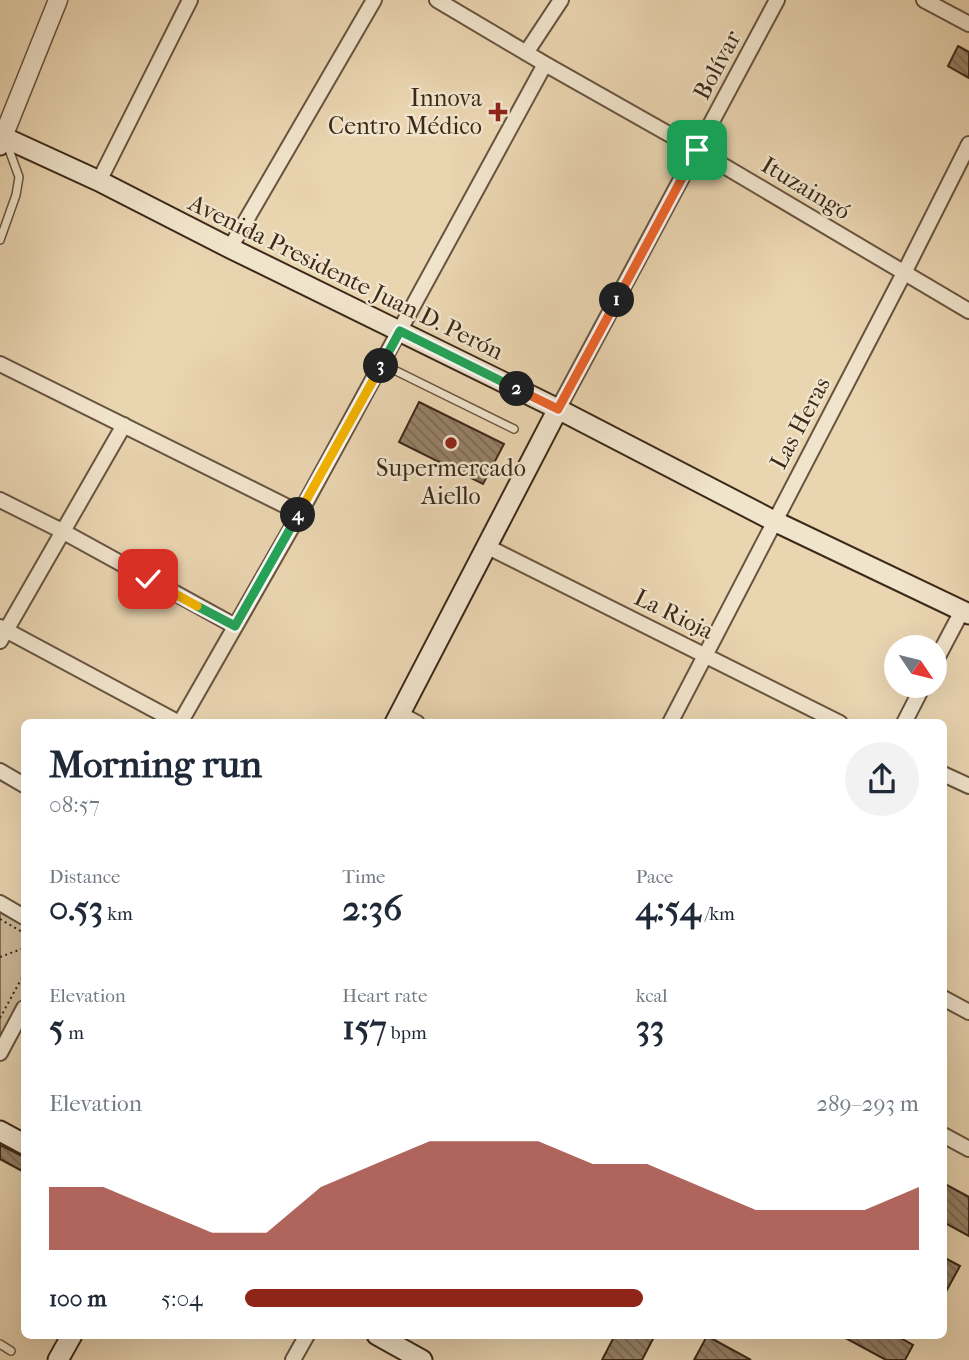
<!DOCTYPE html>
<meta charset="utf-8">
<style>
:root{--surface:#fff;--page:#f2f2f3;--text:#1f2937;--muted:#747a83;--accent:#8f2418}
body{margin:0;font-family:"IM FELL French Canon",serif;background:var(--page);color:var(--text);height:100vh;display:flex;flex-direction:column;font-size:26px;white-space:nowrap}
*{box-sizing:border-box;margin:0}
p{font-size:23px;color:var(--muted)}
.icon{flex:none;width:38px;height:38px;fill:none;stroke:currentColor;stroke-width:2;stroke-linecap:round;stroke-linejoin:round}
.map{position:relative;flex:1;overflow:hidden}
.details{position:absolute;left:21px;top:719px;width:926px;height:620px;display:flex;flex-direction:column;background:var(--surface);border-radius:10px;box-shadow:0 7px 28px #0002}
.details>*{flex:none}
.needle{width:46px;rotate:125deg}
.controls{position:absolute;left:884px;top:635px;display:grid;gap:14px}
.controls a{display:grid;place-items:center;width:63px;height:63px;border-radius:50%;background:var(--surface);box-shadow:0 7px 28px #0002;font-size:35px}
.pin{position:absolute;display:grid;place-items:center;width:60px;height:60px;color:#fff;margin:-30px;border-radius:14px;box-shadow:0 4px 10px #0006}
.km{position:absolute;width:35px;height:35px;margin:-18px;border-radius:50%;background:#222;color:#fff;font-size:19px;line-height:35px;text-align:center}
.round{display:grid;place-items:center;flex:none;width:74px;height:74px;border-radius:37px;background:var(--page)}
.headline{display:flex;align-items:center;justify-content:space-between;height:119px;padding:0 28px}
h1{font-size:38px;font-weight:800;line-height:52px}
.figures{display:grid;grid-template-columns:repeat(3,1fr);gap:10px;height:119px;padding:7px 28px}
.figures div{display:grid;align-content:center}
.figures b{font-size:35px;font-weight:800}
.figures small{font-size:19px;font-weight:400}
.figures p{font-size:19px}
.chart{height:196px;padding:14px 28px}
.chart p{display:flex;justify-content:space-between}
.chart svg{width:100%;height:126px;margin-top:7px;fill:var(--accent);opacity:.7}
ul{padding:0 28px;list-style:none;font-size:23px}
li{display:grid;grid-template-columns:112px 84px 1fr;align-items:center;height:52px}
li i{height:18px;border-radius:9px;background:var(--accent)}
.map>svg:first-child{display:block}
.park{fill:#ccb897;stroke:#847058;stroke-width:2}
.building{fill:url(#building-back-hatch);stroke:#3c2919;stroke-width:2}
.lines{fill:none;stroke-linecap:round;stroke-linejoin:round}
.service-casing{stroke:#68543f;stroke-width:10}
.minor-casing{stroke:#68543f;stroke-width:18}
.tertiary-casing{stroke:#68543f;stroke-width:21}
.secondary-casing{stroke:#3c2919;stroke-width:23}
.path{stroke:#3c2919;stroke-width:2;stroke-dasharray:2 3.5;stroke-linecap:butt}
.service{stroke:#f1e4cc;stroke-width:7}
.minor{stroke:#f1e4cc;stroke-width:14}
.tertiary{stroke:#f1e4cc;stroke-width:18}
.secondary{stroke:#f1e4cc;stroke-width:19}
.split-1-casing{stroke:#fff;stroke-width:14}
.split-2-casing{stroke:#fff;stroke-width:14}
.split-3-casing{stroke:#fff;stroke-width:14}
.split-4-casing{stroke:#fff;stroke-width:14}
.split-5-casing{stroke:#fff;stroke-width:14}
.split-6-casing{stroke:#fff;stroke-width:14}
.split-1{stroke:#f0652b;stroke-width:9}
.split-2{stroke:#f0652b;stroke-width:9}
.split-3{stroke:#22a559;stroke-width:9}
.split-4{stroke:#f5b400;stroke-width:9}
.split-5{stroke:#22a559;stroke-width:9}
.split-6{stroke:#f5b400;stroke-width:9}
.poi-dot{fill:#8f2418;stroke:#f1e4cc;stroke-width:2.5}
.labels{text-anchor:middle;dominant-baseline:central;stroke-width:5;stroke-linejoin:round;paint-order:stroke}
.street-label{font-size:24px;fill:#3c2919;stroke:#f1e4cc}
.poi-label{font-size:24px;fill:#3c2919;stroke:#f1e4cc;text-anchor:end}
</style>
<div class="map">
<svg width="969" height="1360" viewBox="0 0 969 1360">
<defs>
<pattern id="building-back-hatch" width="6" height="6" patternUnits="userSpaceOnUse" patternTransform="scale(1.75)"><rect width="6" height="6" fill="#968268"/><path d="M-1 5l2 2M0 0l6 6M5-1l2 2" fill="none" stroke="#7c6a55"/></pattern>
</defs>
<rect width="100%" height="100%" fill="#ead5b1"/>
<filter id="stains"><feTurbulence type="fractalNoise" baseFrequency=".00286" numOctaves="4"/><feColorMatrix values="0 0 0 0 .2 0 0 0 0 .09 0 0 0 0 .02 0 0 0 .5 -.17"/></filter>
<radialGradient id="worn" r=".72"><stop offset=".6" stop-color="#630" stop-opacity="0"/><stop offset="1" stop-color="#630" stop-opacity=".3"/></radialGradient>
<path class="park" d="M0,909L24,922V1000L0,1043Z"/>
<path class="building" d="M958,46L969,52V78L948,66Z
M419,402L504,444L483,484L399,442Z
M0,1145L24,1157V1172L0,1159Z
M943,1183L969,1197V1236L943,1222Z
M943,1257L960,1266L943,1297Z
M615,1335H655L642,1360H602Z
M840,1335H895L913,1345L905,1360H886Z
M707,1336L751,1360H694Z"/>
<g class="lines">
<defs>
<path id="service" d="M0,240L16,195L19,177L7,144
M382,364L514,429
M0,1344L11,1351"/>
<path id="minor" d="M437,0L545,64L697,150L969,311
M924,0L969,24
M526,53L561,0
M99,181L190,0
M230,248L374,0
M0,364L300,513
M558,409L777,0
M0,500L62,531L235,626
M488,547L840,723
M0,627L179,723
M0,641L124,425
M934,664L962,611
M400,714L417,723
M180,723L300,513L545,64
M670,723L904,273L969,144
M904,723L923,686
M0,771L24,785
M943,774L969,786
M0,903L24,917
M943,998L969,1012
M0,1053L24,1008
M943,1135L969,1149
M293,1360L307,1335"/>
<path id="tertiary" d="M0,135L3,137L58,0"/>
<path id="secondary" d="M0,145L3,137L99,181L230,248L558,409L774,521L969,614
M395,723L558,409
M0,1131L24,1144
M377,1335L422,1360
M58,1360L72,1335"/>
</defs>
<use href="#service" class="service-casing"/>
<use href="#minor" class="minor-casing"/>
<use href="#tertiary" class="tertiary-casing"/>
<use href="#secondary" class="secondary-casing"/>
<path class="path" d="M0,919L24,933
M0,957L24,948
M0,1018L24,974"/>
<use href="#service" class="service"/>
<use href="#minor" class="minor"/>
<use href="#tertiary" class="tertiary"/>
<use href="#secondary" class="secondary"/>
</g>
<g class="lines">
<defs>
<path id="split-1" d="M617,300L697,150"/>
<path id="split-2" d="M517,389L558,409L617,300"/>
<path id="split-3" d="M381,366L400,331L517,389"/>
<path id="split-4" d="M298,515L381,366"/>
<path id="split-5" d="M197,606L235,626L298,515"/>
<path id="split-6" d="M148,579L197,606"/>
</defs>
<use href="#split-1" class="split-1-casing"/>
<use href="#split-2" class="split-2-casing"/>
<use href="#split-3" class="split-3-casing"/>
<use href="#split-4" class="split-4-casing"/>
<use href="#split-5" class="split-5-casing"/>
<use href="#split-6" class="split-6-casing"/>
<use href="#split-1" class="split-1"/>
<use href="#split-2" class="split-2"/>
<use href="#split-3" class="split-3"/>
<use href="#split-4" class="split-4"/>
<use href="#split-5" class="split-5"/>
<use href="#split-6" class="split-6"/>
</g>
<g class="poi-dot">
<path d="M494.5 101.5h7v7h7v7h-7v7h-7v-7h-7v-7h7z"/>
<circle cx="451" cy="443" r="7"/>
</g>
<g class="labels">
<g class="street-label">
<text transform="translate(717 65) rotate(-62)">Bolívar</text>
<text transform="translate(806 188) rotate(31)">Ituzaingó</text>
<text transform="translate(346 277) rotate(26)">Avenida Presidente Juan D. Perón</text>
<text transform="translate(800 423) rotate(-62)">Las Heras</text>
<text transform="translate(674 614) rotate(26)">La Rioja</text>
</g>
<g class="poi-label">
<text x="482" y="98">Innova<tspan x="482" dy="28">Centro Médico</tspan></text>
<text x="451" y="468" text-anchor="middle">Supermercado<tspan x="451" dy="28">Aiello</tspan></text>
</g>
</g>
<rect width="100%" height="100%" filter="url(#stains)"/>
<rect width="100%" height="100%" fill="url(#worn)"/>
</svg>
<div class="controls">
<a><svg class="needle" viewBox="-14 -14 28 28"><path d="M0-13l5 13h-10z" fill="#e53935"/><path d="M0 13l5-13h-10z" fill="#747a83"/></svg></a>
</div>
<div class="pin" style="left:697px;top:150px;background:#1e9e55"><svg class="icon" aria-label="arrive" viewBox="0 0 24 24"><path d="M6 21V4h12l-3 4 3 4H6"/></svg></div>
<div class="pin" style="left:148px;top:579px;background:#d93025"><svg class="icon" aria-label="check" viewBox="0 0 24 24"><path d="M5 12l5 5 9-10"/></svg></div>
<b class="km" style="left:617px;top:300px">1</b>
<b class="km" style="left:517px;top:389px">2</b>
<b class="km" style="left:381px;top:366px">3</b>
<b class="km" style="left:298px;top:515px">4</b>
<section class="details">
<div class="headline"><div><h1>Morning run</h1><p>08:57</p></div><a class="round"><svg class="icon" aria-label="share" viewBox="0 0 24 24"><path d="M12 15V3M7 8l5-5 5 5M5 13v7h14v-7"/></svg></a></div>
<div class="figures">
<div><p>Distance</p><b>0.53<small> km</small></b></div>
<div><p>Time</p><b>2:36</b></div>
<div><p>Pace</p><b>4:54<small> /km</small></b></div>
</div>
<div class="figures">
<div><p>Elevation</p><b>5<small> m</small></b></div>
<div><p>Heart rate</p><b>157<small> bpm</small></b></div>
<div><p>kcal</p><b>33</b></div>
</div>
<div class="chart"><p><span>Elevation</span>289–293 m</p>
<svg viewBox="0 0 160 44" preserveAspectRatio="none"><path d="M0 44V22L10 22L20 30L30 38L40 38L50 22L60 14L70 6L80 6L90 6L100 14L110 14L120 22L130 30L140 30L150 30L160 22V44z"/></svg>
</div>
<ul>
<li><b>100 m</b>5:04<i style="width:59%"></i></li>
</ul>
</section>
</div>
